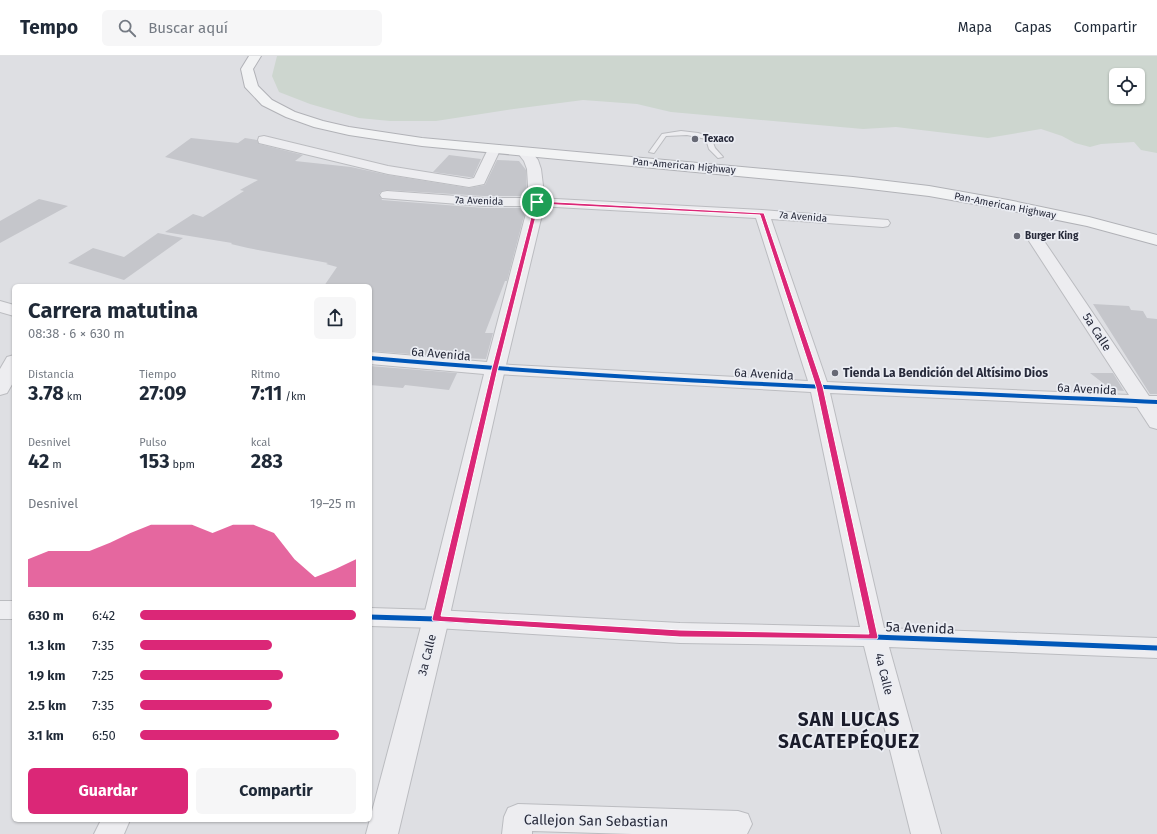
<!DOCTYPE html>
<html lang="es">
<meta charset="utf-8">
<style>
:root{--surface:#fff;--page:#f6f6f7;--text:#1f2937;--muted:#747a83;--line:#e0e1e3;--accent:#db2777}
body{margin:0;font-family:"Fira Sans",sans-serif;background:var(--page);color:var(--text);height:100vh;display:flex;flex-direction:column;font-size:15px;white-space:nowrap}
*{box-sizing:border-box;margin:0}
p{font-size:13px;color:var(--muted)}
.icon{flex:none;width:22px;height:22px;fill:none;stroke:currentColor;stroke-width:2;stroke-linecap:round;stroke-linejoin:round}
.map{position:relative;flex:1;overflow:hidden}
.sheet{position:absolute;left:12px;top:228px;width:360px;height:538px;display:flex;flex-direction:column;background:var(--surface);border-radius:6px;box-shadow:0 1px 3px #0004}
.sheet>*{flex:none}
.controls{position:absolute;left:1109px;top:12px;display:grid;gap:8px}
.controls a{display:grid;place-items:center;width:36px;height:36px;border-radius:6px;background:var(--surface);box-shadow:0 1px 3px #0004;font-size:20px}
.pin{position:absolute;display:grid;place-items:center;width:34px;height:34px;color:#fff;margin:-17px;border:2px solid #fff;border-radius:50%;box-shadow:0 1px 4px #0007}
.round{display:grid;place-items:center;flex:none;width:42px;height:42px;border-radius:6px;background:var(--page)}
.headline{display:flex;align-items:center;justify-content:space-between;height:68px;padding:0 16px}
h1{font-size:22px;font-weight:700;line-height:30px}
.stats{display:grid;grid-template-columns:repeat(3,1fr);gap:6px;height:68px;padding:4px 16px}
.stats div{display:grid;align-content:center}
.stats b{font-size:20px;font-weight:700}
.stats small{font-size:11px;font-weight:400}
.stats p{font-size:11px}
.chart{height:112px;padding:8px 16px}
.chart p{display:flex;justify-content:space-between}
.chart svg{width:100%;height:72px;margin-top:4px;fill:var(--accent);opacity:.7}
.action{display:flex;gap:8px;margin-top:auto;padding:8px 16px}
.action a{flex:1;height:46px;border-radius:6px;background:var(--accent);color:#fff;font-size:16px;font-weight:700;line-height:46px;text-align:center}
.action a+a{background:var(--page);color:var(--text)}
ul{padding:0 16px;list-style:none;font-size:13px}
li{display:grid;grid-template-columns:64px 48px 1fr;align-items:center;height:30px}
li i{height:10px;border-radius:5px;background:var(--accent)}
header{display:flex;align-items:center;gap:24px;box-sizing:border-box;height:56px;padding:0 20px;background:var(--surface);border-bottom:1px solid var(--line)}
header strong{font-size:19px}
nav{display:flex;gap:22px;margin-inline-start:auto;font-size:14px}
.search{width:280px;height:36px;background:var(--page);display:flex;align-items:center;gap:10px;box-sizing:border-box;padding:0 14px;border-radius:6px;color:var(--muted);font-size:15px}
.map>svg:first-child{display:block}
.green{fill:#cdd6cf;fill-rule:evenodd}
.building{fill:#c5c6cb}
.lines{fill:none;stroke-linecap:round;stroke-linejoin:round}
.service-casing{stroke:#bbbcc0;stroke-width:2}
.minor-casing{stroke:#bbbcc0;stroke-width:2}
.tertiary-casing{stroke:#bbbcc0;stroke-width:2}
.trunk-casing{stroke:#b1b2b7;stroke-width:2}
.service{fill:#ededf0;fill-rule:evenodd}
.minor{fill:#ededf0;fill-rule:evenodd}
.tertiary{fill:#ededf0;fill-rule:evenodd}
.trunk{fill:#f2f3f4;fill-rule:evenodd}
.cycleway-far1-casing{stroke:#ebedf3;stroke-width:6}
.cycleway-casing{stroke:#ebedf3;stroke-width:8}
.cycleway-far1{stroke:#0057b8;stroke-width:4}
.cycleway{stroke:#0057b8;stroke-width:5}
.route{fill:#db2777;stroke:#fff;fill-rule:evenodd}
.poi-dot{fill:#676975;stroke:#ebedf3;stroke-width:1.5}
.labels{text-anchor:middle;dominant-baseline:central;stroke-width:3.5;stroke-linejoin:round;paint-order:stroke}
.far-poi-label{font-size:10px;font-weight:bold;fill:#272a3a;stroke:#ebedf3;text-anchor:start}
.far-street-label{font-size:10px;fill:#272a3a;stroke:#ebedf3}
.street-label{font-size:12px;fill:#272a3a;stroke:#ebedf3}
.poi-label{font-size:12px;font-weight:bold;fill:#272a3a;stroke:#ebedf3;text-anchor:start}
.near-street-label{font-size:14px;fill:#272a3a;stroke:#ebedf3}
.near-district-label{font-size:19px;font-weight:bold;letter-spacing:1px;fill:#1a1c2b;stroke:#ebedf3}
</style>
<header>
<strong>Tempo</strong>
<div class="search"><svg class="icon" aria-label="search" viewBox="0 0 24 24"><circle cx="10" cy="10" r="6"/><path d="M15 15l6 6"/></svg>Buscar aquí</div>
<nav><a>Mapa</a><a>Capas</a><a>Compartir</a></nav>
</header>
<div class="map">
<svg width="1157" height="778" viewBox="0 0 1157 778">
<rect width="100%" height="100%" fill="#dedfe3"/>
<path class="green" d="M277,0H1157V97L1141,94L1134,86L1101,88L1090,91L1075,87L1062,80L1041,73L988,82L896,71L863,73L671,56L637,48L583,44L507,54L436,65H390L359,62L310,48L279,36L272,20ZM1116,19H1138V41H1116Z"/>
<path class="building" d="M191,82L238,87L245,82L257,84L259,88L303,99L295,105L351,111L388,119L469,132L485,129L497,104L519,105L526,114L527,140H484L387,134L382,135L379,138L382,144L484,152H526L507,225H505L485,277H493L486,303L463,302L370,295V230H324L337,211L326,208L328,207L248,192L231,188L232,187L165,176L193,158L203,161L244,135L240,134L258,124L165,101Z
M449,99L481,103L473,121H469L433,116Z
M39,143L68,150L0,187V165Z
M158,177L183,182L124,224L68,207L93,192L124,201Z
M1093,248L1129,250L1131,254L1143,255L1147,262L1157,263V338H1150Z
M370,310L457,317L449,334L405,329L403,332L370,329Z
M1090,317H1113L1124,335L1112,334Z"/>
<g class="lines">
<defs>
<path id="service" d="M681,75L698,77L711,81L715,92L723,101L718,102L709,93L706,83L687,79L666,80L654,97L649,96L662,78Z"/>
<path id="minor" d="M264,80L388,110L469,123L474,122L490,89H500L501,92L484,128L469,131L388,118L259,87L258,84L259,81Z
M387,135L484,142H537L762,154L888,164L890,167L888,170L883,171L771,163L827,326L1129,339L1029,185L1032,182L1037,180L1042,182L1149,340H1157V373L1150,371L1137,351L830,337L884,572L1157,582V602L889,591L941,778H911L864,590L680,587L436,572L370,570V552L436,554L680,567L860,571L811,336L495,318L489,317L486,313L489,309L495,308L808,325L756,162L537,150H484L382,142L380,139L382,136Z
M0,245L14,249V260L0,256Z
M0,545H14V563H0Z
M518,748L738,755L748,758L752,768L747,778H632L532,775V778H502L504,761L508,752Z
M101,764H130L124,778H94Z"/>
<path id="tertiary" d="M524,92L529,93L538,104L541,113L545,146L505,313L449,563L398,778H366L423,563L484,318L370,308V296L487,306L529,146L527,113L524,105L517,96L519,93Z
M14,299V325L7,337L0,339V313L7,301Z"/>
<path id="trunk" d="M249,0H261L253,13L258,30L272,44L295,56L323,65L349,71L422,82L853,121L929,130L1008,144L1089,161L1157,179V189L1087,170L1008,154L929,140L853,131L422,90L349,79L314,71L286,61L262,49L245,31L241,13Z"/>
</defs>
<use href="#service" class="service-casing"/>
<use href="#minor" class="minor-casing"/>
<use href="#tertiary" class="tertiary-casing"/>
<use href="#trunk" class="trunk-casing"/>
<use href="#service" class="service"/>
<use href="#minor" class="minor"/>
<use href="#tertiary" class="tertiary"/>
<use href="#trunk" class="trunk"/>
<defs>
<path id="cycleway-far1" d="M370,302C632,325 895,334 1157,346"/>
<path id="cycleway" d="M370,561L436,563L680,577L874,581L1157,592"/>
</defs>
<use href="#cycleway-far1" class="cycleway-far1-casing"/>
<use href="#cycleway" class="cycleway-casing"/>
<use href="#cycleway-far1" class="cycleway-far1"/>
<use href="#cycleway" class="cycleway"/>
</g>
<path class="route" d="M537,145L764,157L823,331L878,581L877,583L680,581L433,565L432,563L492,312L535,146ZM539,148L760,159L816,331L869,578L680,574L441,560L498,312Z"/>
<g class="poi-dot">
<circle cx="695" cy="83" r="4"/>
<circle cx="1017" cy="180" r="4"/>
<circle cx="835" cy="317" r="4"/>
</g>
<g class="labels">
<g class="far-poi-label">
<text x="703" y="83">Texaco</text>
<text x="1025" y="180">Burger King</text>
</g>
<g class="far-street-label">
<text transform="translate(684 110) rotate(5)">Pan-American Highway</text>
<text transform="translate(479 145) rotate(2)">7a Avenida</text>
<text transform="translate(1005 150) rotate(11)">Pan-American Highway</text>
<text transform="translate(803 161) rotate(5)">7a Avenida</text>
</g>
<g class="street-label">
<text transform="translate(1097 276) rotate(57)">5a Calle</text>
<text transform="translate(441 298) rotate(5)">6a Avenida</text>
<text transform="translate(764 318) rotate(3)">6a Avenida</text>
<text transform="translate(1087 333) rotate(3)">6a Avenida</text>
<text transform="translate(427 599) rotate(-76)">3a Calle</text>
<text transform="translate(884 618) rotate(76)">4a Calle</text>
</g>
<g class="poi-label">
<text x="843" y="317">Tienda La Bendición del Altísimo Dios</text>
</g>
<g class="near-street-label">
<text transform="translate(920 572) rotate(2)">5a Avenida</text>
<text transform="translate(596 765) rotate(1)">Callejon San Sebastian</text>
</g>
<g class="near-district-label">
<text x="849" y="663">SAN LUCAS<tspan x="849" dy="22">SACATEPÉQUEZ</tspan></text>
</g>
</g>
</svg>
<div class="controls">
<a><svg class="icon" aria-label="locate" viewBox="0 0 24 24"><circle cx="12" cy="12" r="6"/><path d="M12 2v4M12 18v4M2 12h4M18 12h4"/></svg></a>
</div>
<div class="pin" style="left:537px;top:146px;background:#1e9e55"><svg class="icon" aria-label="arrive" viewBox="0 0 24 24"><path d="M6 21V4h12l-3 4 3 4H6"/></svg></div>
<section class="sheet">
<div class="headline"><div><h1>Carrera matutina</h1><p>08:38 · 6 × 630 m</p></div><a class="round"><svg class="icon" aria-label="share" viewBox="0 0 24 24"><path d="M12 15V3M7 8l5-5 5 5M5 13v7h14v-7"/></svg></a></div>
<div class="stats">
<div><p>Distancia</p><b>3.78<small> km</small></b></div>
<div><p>Tiempo</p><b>27:09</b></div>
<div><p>Ritmo</p><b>7:11<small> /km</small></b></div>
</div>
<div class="stats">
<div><p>Desnivel</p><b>42<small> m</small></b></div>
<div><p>Pulso</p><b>153<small> bpm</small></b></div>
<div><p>kcal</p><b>283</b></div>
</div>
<div class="chart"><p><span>Desnivel</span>19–25 m</p>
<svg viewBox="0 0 160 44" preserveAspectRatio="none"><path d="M0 44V27L10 22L20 22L30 22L40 17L50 11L60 6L70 6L80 6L90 11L100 6L110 6L120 11L130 27L140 38L150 33L160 27V44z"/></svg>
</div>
<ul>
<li><b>630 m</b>6:42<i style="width:100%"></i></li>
<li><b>1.3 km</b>7:35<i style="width:61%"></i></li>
<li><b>1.9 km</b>7:25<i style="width:66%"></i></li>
<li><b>2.5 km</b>7:35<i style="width:61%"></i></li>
<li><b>3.1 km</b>6:50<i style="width:92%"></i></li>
</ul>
<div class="action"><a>Guardar</a><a>Compartir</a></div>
</section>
</div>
